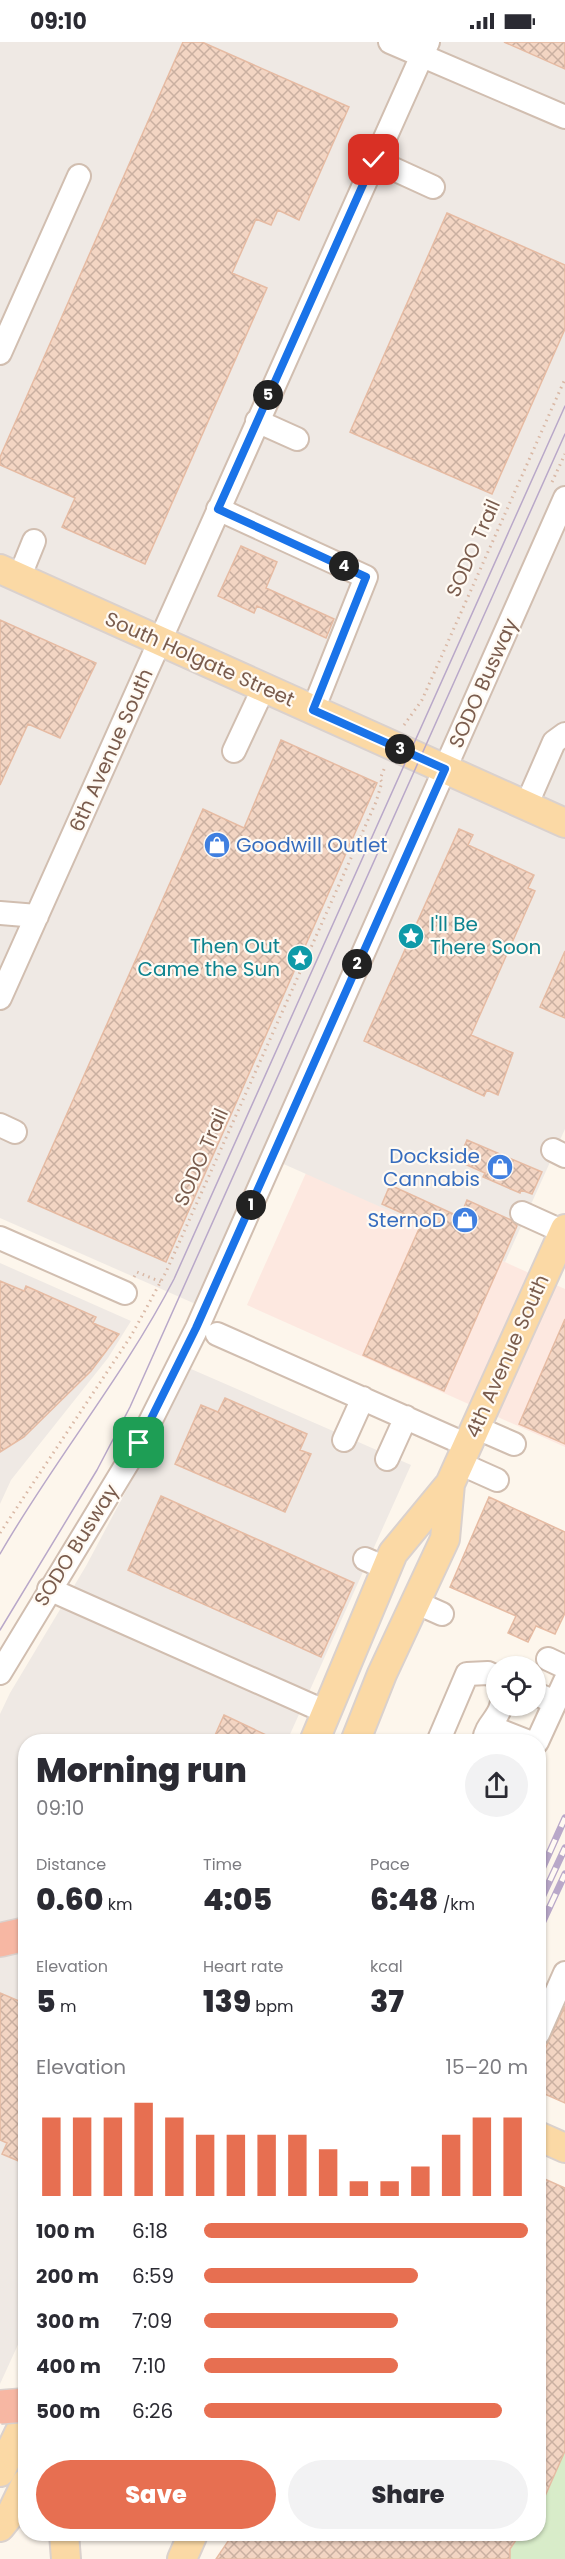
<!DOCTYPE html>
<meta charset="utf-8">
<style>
:root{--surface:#fff;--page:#f2f2f3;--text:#2b2b33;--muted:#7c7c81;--accent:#e76f51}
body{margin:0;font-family:Poppins,sans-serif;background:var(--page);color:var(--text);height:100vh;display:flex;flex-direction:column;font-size:22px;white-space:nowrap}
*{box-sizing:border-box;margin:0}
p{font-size:20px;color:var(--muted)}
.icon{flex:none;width:33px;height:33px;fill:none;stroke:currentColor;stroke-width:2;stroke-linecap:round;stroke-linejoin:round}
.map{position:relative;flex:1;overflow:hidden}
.side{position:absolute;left:18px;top:1692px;width:528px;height:807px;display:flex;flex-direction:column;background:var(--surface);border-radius:24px;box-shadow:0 2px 4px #0004}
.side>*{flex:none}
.fabs{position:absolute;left:486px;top:1614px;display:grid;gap:12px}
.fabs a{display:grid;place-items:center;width:60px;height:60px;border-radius:50%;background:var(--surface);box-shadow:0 2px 4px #0004;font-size:30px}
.pin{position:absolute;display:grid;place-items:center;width:51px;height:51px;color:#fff;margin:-26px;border-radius:12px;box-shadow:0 3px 9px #0006}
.km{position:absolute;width:30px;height:30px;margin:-15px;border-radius:50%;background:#222;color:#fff;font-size:16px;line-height:30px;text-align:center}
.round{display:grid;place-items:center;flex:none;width:63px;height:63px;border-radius:32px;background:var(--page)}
.head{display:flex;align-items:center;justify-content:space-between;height:102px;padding:0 18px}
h1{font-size:33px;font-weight:800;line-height:45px}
.figures{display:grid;grid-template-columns:repeat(3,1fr);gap:9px;height:102px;padding:6px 18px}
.figures div{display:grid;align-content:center}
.figures b{font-size:30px;font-weight:800}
.figures small{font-size:16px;font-weight:400}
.figures p{font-size:16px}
.chart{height:168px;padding:12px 18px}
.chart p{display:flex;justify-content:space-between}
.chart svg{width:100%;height:108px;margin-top:6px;stroke:var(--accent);stroke-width:6}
.action{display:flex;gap:12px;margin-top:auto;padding:12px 18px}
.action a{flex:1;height:69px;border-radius:36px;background:var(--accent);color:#fff;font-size:24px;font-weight:800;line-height:69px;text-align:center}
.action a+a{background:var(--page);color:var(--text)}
ul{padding:0 18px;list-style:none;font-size:20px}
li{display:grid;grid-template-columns:96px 72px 1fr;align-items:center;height:45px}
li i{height:15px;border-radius:8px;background:var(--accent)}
.status{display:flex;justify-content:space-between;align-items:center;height:42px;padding:0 30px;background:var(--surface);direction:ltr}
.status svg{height:16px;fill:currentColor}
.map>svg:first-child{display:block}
.commercial{fill:#fde8e0}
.industrial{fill:#efe9e4}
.grass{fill:#d8ecc9}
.building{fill:url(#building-cross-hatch);stroke:#e6bba3;stroke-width:1.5}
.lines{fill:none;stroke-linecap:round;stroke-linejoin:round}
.minor-casing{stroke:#d1beb0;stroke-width:26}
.major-casing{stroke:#dad1cd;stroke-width:32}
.highway-casing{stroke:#dad1cd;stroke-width:36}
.path{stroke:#d9b8a5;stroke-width:3;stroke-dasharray:1.5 4.5;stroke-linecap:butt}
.minor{stroke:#fff;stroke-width:22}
.major{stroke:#fbd9a5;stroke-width:28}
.highway{stroke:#f7b7a3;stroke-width:33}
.tram{stroke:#b9a8c9;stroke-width:1.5}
.rail-casing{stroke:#b9a8c9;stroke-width:7}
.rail{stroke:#fffaf3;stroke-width:4.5;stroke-dasharray:14;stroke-linecap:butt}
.highway-bridge-casing{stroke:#dad1cd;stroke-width:36;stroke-linecap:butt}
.highway-bridge{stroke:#f7b7a3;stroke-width:33}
.route-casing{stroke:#fff;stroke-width:12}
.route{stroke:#1a73e8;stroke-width:8}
.labels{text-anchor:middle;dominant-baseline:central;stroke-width:4.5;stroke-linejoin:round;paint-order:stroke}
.street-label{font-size:20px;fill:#7a5c4d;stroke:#fffaf3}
.shop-label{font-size:20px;fill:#366cbe;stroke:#fffaf3;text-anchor:end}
.culture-label{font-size:20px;fill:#0d838f;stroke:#fffaf3;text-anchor:start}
</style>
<div class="status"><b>09:10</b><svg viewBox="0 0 49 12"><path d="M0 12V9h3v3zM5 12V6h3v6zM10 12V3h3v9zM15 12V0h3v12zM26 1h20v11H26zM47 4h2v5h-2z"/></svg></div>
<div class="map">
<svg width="565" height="2517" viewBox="0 0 565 2517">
<defs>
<pattern id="building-cross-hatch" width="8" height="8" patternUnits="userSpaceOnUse" patternTransform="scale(1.5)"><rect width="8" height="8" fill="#f3d5c3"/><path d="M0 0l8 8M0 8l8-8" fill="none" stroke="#cab0a1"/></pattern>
</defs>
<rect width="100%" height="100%" fill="#fdf6ec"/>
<path class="commercial" d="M306,1131L565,1247V1405L247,1263Z"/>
<path class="industrial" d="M0,0H565V1087L505,1220L279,1120L216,1271L0,1176Z
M0,1221L131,1279L108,1316L11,1438L0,1462Z
M191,1327L411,1423L287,1699L26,1700V2285L0,2342V1672L10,1651L86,1524Z"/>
<path class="grass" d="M565,2266V2517H388L406,2492H538L539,2303Z"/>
<path class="building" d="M183,0H202L349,65L299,178L278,168L271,183L256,177L232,231L267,246L145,522L62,485L75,456L0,423V415Z
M504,0H565V27Z
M447,171L565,223V287L492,452L350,390Z
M241,504L277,520L266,546L334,577L326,596L257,564L254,571L218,554Z
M0,578L96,621L60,696L28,682L0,743Z
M281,698L377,741L166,1220L28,1159L203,767L244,786Z
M459,787L473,793L468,803L534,833L528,846L535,849L471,993L513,1011L498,1053L487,1048L484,1054L364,999Z
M565,909V976L540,965Z
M467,1098L542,1130L532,1152L521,1148L520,1151L483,1135L485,1131L458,1119Z
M390,1143L460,1175L467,1158L511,1178L517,1184L444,1349L363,1313L422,1180L382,1162Z
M0,1239L24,1249L26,1244L96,1275L93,1281L119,1292L91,1329L24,1395L0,1410Z
M565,1277V1402L519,1382Z
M225,1356L307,1392L300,1408L311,1412L285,1470L175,1422L201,1363L218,1370Z
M161,1454L354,1541L321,1615L128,1528Z
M489,1455L565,1490V1571L555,1592L536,1584L528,1600L508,1591L516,1574L450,1545Z
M224,1673L281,1700H212Z
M0,1951L26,1962V2122L2,2112L7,2101L0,2098Z
M565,1964V2061L538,2049V2022Z
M538,2134L565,2146V2409L538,2470Z
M233,2492H520L510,2507V2517H216Z"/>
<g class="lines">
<defs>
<path id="minor" d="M390,0L565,75
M374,118L433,145
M0,311L79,134
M257,379L297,397
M218,467L366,535L313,668
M19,536L34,499
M234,709L264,645
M526,764L554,700L565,692
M0,871L37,874
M0,956L428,0
M0,1083L15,1090
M553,1108L565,1114
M522,1171L564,1190
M0,1196L125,1251
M217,1292L467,1403
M475,1385L514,1402
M344,1398L363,1356
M387,1417L406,1375
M459,1421L497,1438
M365,1517L386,1526
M49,1547L326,1670
M415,1560L442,1572
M548,1617L565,1625
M0,1631L139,1402L197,1286L565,456
M536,1652L555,1660
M484,1698C486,1683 498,1677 501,1664
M438,1700L467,1632L488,1631L496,1635
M484,1700L501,1689L529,1700
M537,1700L565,1639
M538,1992L565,1931"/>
<path id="major" d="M0,527L565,781
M314,1700L393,1511L450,1442L565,1187
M355,1700L382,1632L445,1497L450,1442
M538,2094L565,2106
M0,2430L26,2377
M0,2485L12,2470L26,2441
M64,2492L66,2517
M182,2517L193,2492"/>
<path id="highway" d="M0,1898L26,1892"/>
</defs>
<use href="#minor" class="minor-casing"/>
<use href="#major" class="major-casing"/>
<use href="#highway" class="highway-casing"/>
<path class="path" d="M552,440L565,412
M404,683L422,658L565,337
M134,1235L137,1230L161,1240
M0,1491L131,1294L166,1230L376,760L382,740L380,737L385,725"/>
<use href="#minor" class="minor"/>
<use href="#major" class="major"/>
<use href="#highway" class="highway"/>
<path class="tram" d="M0,1512C54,1418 124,1334 174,1237L565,364
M0,1588L97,1428L130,1365L565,392"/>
<defs>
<path id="rail" d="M538,1836L565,1776
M538,1864L565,1806
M538,1890L565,1832"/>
</defs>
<use href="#rail" class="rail-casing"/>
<use href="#rail" class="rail"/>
<defs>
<path id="highway-bridge" d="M0,2365L26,2363"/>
</defs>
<use href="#highway-bridge" class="highway-bridge-casing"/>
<use href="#highway-bridge" class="highway-bridge"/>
</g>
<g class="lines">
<defs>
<path id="route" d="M139,1401L196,1286L445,727L313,668L366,535L218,467L374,118"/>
</defs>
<use href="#route" class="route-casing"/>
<use href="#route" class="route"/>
</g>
<defs>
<symbol id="shop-disc" viewBox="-11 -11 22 22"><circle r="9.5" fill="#3f7fe0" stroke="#fffaf3"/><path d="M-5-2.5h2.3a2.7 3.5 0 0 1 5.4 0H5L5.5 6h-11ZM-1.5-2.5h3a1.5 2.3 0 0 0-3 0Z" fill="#fff"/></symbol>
<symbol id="sight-disc" viewBox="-11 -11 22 22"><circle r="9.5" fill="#0f9aa8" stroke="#fffaf3"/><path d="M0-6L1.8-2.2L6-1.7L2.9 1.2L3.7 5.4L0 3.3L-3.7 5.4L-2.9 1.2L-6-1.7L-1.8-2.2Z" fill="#fff"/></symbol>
</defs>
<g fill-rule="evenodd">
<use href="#shop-disc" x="202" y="788" width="30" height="30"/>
<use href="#sight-disc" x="396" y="879" width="30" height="30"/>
<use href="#sight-disc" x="285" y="901" width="30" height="30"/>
<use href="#shop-disc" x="485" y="1110" width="30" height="30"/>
<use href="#shop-disc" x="450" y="1163" width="30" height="30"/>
</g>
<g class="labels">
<g class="street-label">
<text transform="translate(473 506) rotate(-66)">SODO Trail</text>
<text transform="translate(200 617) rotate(24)">South Holgate Street</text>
<text transform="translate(483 641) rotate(-66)">SODO Busway</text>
<text transform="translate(111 708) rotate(-66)">6th Avenue South</text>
<text transform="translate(201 1115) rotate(-66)">SODO Trail</text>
<text transform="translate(507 1314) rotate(-66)">4th Avenue South</text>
<text transform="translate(76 1503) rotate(-58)">SODO Busway</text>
</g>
<g class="shop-label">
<text x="236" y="803" text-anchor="start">Goodwill Outlet</text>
<text x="480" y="1114">Dockside<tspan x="480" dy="23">Cannabis</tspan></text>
<text x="446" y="1178">SternoD</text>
</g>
<g class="culture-label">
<text x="430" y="882">I'll Be<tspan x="430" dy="23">There Soon</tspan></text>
<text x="280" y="904" text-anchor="end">Then Out<tspan x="280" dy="23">Came the Sun</tspan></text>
</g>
</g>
</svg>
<div class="fabs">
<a><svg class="icon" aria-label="locate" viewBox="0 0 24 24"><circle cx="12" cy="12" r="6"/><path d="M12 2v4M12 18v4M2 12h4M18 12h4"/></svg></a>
</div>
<div class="pin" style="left:139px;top:1401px;background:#1e9e55"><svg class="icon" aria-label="arrive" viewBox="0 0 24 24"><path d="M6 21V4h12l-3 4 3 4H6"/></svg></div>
<div class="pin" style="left:374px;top:118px;background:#d93025"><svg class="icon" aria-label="check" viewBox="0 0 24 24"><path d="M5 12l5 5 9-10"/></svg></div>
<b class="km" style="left:251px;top:1163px">1</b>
<b class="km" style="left:357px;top:922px">2</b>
<b class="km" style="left:400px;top:707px">3</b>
<b class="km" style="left:344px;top:524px">4</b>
<b class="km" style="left:268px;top:353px">5</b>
<section class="side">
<div class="head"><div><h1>Morning run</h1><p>09:10</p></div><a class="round"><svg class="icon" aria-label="share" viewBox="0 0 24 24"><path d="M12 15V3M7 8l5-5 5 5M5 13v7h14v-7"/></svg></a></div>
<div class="figures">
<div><p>Distance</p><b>0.60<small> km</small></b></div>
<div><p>Time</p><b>4:05</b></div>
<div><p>Pace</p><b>6:48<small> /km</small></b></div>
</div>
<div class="figures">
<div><p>Elevation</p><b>5<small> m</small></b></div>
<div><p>Heart rate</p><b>139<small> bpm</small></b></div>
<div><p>kcal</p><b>37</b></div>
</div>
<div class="chart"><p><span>Elevation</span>15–20 m</p>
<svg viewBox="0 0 160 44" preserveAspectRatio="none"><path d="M5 44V12M15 44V12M25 44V12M35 44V6M45 44V12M55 44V19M65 44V19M75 44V19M85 44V19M95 44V25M105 44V38M115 44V38M125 44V32M135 44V19M145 44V12M155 44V12"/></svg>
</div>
<ul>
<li><b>100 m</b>6:18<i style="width:100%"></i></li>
<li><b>200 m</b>6:59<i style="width:66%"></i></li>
<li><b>300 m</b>7:09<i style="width:60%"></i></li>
<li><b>400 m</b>7:10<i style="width:60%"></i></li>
<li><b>500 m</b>6:26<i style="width:92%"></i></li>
</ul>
<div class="action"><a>Save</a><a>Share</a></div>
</section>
</div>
